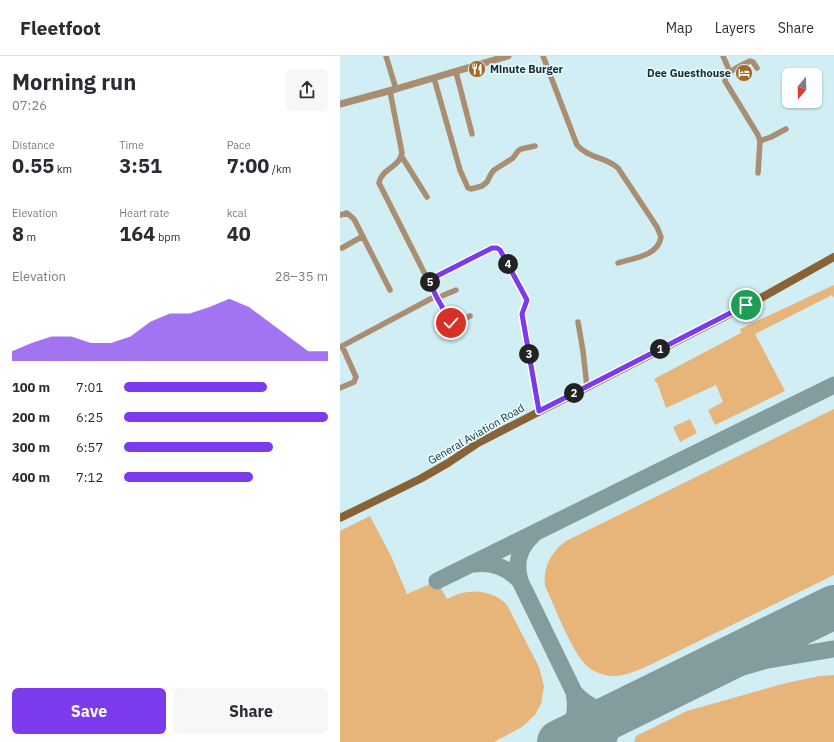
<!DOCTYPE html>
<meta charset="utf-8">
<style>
:root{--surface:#fff;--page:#f7f7f7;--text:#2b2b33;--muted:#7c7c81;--line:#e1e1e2;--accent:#7c3aed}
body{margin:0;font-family:"IBM Plex Sans",sans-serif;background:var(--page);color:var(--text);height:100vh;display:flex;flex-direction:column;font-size:15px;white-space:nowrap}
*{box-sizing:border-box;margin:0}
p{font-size:13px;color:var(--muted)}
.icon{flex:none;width:22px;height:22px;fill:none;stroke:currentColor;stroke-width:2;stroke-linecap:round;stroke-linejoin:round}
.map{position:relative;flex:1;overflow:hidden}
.panel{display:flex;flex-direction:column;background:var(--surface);width:340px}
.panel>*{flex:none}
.needle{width:26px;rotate:199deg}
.controls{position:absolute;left:442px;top:12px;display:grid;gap:8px}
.controls a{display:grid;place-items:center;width:40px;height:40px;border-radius:6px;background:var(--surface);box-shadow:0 1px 3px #0004;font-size:20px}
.pin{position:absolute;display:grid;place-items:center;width:34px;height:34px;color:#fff;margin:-17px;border:2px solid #fff;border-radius:50%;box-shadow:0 1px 4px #0007}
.km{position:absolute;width:20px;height:20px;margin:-10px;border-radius:50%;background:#222;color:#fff;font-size:11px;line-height:20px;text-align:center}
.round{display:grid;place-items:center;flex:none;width:42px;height:42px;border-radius:6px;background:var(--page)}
.headline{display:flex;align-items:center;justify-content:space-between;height:68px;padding:0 12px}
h1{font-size:22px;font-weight:700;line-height:30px}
.figures{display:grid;grid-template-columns:repeat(3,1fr);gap:6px;height:68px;padding:4px 12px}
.figures div{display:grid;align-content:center}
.figures b{font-size:20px;font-weight:700}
.figures small{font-size:11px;font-weight:400}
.figures p{font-size:11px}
.chart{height:112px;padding:8px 12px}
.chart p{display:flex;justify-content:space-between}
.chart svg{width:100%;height:72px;margin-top:4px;fill:var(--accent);opacity:.7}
.cta{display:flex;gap:8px;margin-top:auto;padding:8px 12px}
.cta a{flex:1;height:46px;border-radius:6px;background:var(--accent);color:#fff;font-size:16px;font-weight:700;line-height:46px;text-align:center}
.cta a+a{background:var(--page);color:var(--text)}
ul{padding:0 12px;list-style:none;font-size:13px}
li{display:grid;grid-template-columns:64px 48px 1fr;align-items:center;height:30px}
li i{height:10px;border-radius:5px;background:var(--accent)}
header{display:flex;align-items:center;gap:24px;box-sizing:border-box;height:56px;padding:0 20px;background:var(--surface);border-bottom:1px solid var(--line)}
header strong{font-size:19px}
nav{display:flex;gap:22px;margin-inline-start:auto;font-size:14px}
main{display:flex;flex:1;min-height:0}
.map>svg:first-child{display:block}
.green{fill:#e7b47a}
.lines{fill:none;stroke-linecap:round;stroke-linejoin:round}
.taxiway{stroke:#859c9f;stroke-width:17}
.runway{stroke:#859c9f;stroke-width:44}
.minor{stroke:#a98e71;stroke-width:5.5}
.tertiary{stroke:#a98e71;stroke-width:7}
.secondary{stroke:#896336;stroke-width:8}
.route-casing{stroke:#fff;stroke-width:8}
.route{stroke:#7c3aed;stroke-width:5}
.labels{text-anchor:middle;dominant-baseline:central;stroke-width:3.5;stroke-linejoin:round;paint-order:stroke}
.poi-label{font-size:11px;font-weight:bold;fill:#1f2b2d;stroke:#e2fafe;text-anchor:start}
.street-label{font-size:11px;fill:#1f2b2d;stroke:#e2fafe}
</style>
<header>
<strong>Fleetfoot</strong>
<nav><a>Map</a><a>Layers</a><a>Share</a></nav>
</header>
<main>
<section class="panel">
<div class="headline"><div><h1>Morning run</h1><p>07:26</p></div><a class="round"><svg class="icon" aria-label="share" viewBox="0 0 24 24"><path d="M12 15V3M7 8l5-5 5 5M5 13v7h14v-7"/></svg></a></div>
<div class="figures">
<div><p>Distance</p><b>0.55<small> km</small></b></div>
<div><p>Time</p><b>3:51</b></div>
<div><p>Pace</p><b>7:00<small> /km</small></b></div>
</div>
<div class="figures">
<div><p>Elevation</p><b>8<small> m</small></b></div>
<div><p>Heart rate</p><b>164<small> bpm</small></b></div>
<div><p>kcal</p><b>40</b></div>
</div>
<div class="chart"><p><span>Elevation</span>28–35 m</p>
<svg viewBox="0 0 160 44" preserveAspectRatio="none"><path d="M0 44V38L10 33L20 29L30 29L40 33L50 33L60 29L70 20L80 15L90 15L100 11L110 6L120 11L130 20L140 29L150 38L160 38V44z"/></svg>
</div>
<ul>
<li><b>100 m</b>7:01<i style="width:70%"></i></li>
<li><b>200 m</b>6:25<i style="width:100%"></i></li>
<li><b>300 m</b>6:57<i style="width:73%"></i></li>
<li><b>400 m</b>7:12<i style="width:63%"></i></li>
</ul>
<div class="cta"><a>Save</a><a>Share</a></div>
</section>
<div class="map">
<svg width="494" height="686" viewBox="0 0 494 686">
<rect width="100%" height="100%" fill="#d0eef3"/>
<path class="green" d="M494,229V242L492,239L415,278L445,335L375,369L368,354L383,346L376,329L326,352L318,329L314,323L401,277L400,273Z
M494,353V519L312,608C300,613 285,621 271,620C263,619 254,616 248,611C232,597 215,551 205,530C203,511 211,496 226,485Z
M350,363L357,377L340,386L333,371Z
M30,460L50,498L67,538L97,525L107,543C112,541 117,538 122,537C138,533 156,537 167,549L199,611L204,630L201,648L195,659L182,671L154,686H0V475Z
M494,619V686H294L296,680L347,655L446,627L480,620Z"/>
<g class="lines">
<path class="taxiway" d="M193,479C179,491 175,508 180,525L234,636C238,656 234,673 218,686
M134,508C153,506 167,511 180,525
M97,525L494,329
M329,632L427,604L494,593
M234,636C249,653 266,658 288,652
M221,686L233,684L244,686
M268,686C271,671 277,661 288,652"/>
<path class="runway" d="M219,686L494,551"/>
<path class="minor" d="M46,0L56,33
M203,0L237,89C248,102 266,101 278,112L317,171L321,181C318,200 294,202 278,207
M383,0L390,16
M417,12L413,6L410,5C402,9 386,15 385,25L418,79L420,85L418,117
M116,16L132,78
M94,22L120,114L128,132L131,133L142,130L147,126L151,118L154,114L173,102L178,95L181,93L195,90
M420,85L431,81L446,73
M62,101L87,141
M0,159L7,157L14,163L50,234
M2,192L23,180
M89,224L152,192H157L160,194L187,244L183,258L199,355
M116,234L97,242L111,267L115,268L130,260
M238,266L243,295L247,331
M0,291L96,240L39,127C41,113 60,111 62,97L50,35
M0,332L14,326L16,321L2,290"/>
<path class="tertiary" d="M0,48L56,33L168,0"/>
<path class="secondary" d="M0,462L80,423L108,407L138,387L419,243L494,201"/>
</g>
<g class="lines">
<defs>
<path id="route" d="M111,267L96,240L89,224L152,192H157L160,194L187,244L182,258L199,355L406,249"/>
</defs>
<use href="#route" class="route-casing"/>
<use href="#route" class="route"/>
</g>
<defs>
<symbol id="restaurant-disc" viewBox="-11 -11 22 22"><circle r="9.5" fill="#a06b24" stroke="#e2fafe"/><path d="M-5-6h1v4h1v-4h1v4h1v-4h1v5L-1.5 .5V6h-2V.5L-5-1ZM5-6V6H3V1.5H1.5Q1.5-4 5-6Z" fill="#fff"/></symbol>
<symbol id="hotel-disc" viewBox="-11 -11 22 22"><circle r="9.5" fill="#a06b24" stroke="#e2fafe"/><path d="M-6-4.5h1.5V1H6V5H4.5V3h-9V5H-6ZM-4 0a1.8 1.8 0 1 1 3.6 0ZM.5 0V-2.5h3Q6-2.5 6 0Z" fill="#fff"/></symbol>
</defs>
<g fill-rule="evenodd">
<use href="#restaurant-disc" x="127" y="3" width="20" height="20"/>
<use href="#hotel-disc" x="394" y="7" width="20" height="20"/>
</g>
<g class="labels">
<g class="poi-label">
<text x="150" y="13">Minute Burger</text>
<text x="391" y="17" text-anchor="end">Dee Guesthouse</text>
</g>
<g class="street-label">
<text transform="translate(136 378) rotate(-30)">General Aviation Road</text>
</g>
</g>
</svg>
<div class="controls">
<a><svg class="needle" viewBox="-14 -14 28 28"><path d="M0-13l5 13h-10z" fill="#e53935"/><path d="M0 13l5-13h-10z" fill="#7c7c81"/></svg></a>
</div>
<div class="pin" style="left:406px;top:249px;background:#1e9e55"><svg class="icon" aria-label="arrive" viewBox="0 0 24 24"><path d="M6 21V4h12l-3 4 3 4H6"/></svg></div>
<div class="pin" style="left:111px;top:267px;background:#d93025"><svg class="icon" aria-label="check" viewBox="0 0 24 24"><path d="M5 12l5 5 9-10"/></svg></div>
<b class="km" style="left:320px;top:293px">1</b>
<b class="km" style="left:234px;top:337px">2</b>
<b class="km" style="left:189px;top:298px">3</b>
<b class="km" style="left:168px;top:208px">4</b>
<b class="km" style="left:90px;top:226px">5</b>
</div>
</main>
